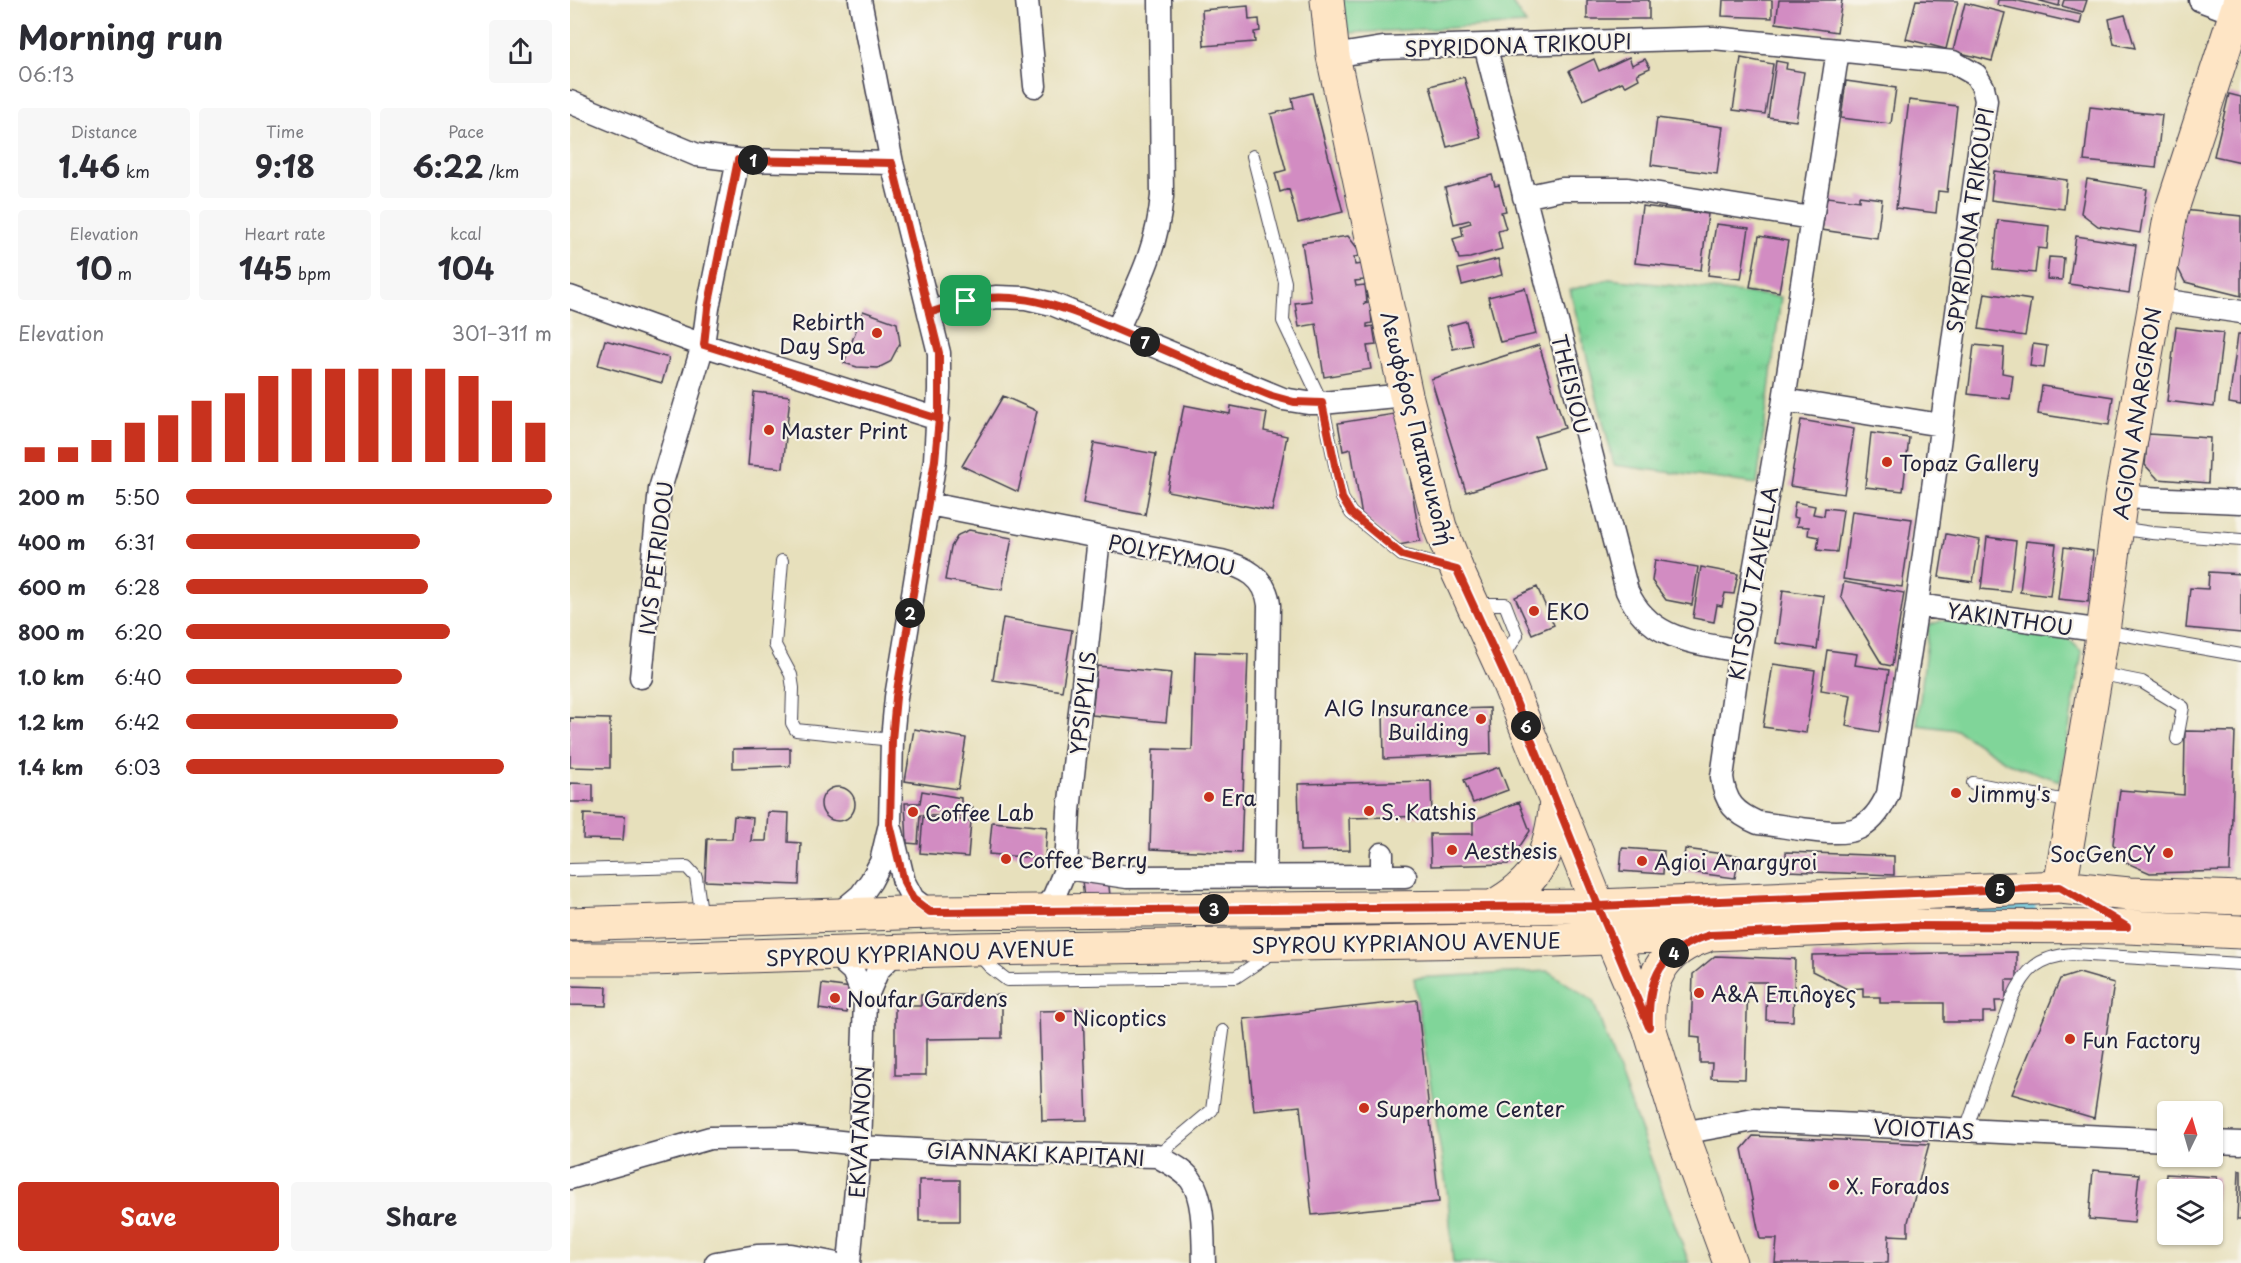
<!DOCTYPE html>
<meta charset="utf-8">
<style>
:root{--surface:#fff;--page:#f7f7f7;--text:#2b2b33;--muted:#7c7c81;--accent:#c8321e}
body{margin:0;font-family:"Playpen Sans",sans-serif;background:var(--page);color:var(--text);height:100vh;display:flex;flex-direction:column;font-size:22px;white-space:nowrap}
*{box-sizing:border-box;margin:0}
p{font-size:20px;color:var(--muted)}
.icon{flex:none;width:33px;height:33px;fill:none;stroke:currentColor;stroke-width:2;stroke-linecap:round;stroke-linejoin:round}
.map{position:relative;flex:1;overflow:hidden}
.details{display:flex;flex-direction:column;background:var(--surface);width:570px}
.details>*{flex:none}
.needle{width:39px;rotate:5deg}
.controls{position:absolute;left:1587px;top:1101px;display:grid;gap:12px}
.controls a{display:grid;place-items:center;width:66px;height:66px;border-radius:6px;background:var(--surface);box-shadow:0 2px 4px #0004;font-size:30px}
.pin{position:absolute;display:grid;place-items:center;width:51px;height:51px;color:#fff;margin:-26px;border-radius:12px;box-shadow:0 3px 9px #0006}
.km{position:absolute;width:30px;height:30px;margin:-15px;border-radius:50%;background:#222;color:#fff;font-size:16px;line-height:30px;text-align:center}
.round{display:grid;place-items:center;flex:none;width:63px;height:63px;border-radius:6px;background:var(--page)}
.summary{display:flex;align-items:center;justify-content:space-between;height:102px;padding:0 18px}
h1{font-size:33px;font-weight:700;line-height:45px}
.figures{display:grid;grid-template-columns:repeat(3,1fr);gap:9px;height:102px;padding:6px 18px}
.figures div{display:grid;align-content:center;border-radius:6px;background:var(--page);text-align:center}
.figures b{font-size:30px;font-weight:700}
.figures small{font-size:16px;font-weight:400}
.figures p{font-size:16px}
.chart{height:168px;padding:12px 18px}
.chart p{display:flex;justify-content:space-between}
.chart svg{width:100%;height:108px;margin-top:6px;stroke:var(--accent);stroke-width:6}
.button{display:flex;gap:12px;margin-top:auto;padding:12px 18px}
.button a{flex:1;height:69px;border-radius:6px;background:var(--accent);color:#fff;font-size:24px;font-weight:700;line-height:69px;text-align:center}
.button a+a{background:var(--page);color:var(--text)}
ul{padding:0 18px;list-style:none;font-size:20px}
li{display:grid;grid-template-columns:96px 72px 1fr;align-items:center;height:45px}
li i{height:15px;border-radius:8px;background:var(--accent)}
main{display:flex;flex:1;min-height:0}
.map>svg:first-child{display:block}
.green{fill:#80d599;stroke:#517c6a;stroke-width:1.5}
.park{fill:url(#park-tufts);stroke:#517c6a;stroke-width:1.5}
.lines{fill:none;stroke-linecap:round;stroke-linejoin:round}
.river{stroke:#56bdd4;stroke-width:36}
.building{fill:#d28cc2}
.lane-casing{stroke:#403e4e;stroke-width:14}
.street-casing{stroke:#403e4e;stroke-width:25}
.secondary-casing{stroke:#403e4e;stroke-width:35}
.lane{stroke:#fff;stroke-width:12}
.street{stroke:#fff;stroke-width:22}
.secondary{stroke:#fee5c5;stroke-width:33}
.route-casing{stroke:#fff;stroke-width:12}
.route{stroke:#c8321e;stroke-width:8}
.poi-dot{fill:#c8321e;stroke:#f7f3e8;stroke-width:2}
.labels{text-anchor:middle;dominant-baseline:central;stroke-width:4.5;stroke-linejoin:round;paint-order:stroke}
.street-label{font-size:21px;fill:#22223b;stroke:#f7f3e8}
.poi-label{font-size:21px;fill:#22223b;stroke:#f7f3e8;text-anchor:start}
</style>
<main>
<section class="details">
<div class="summary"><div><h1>Morning run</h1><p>06:13</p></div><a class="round"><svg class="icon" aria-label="share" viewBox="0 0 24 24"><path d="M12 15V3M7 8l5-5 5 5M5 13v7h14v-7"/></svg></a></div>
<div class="figures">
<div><p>Distance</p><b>1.46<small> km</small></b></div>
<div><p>Time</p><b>9:18</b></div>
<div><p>Pace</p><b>6:22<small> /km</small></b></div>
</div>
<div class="figures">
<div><p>Elevation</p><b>10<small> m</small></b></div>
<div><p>Heart rate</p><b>145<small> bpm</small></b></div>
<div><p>kcal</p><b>104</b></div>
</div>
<div class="chart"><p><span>Elevation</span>301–311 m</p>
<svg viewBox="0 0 160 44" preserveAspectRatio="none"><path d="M5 44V38M15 44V38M25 44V35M35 44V28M45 44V25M55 44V19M65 44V16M75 44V9M85 44V6M95 44V6M105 44V6M115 44V6M125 44V6M135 44V9M145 44V19M155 44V28"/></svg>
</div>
<ul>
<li><b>200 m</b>5:50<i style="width:100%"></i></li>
<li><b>400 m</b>6:31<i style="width:64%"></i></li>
<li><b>600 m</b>6:28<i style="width:66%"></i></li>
<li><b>800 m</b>6:20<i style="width:72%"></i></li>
<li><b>1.0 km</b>6:40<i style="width:59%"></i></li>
<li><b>1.2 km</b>6:42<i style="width:58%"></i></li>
<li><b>1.4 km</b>6:03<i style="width:87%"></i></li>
</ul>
<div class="button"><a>Save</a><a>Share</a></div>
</section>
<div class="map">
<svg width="1671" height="1263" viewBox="0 0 1671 1263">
<defs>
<pattern id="park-tufts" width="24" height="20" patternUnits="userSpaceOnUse" patternTransform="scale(1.5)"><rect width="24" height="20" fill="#80d599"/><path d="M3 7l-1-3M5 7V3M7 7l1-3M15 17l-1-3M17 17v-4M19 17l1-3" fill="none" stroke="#6eb785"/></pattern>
</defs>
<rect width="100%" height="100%" fill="#f7f3e8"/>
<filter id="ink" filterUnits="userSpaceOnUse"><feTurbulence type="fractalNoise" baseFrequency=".0167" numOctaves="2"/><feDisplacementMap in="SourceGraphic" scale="12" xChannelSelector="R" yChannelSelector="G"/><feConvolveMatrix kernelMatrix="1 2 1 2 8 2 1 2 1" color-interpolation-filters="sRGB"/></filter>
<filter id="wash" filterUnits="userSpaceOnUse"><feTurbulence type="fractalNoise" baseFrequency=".008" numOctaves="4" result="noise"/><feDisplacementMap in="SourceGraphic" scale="24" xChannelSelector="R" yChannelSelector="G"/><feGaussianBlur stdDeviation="1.35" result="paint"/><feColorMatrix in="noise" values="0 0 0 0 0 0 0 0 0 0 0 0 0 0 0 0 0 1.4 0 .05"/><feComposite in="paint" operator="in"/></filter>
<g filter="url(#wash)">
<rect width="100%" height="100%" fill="#e7e0bc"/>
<path class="green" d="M772,0H940L956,24L778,33Z
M1380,618L1494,634L1512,652L1490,781L1438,763L1387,730L1347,725L1359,625Z
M978,971L1023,1001L1119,1263H883L878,1198L844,978Z"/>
<path class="park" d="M1039,279L1211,297L1187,484L1044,465L1000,290Z"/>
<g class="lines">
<path class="river" d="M1419,908L1448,907"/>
</g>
<g id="blocks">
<path class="building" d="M1017,0H1079V19H1017Z
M1153,0H1202V18L1152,16Z
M1209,0H1272L1267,32L1206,23Z
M1346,0L1388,1L1376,49L1336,39Z
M1428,0H1444L1512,15L1510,24L1427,5Z
M1467,0H1490L1489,6Z
M1494,0H1517L1513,12L1492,6Z
M1395,3L1435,13L1422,61L1383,51Z
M678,6L679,20L689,19L690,31L684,32L685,42L634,46L632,10Z
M1555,15L1565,48L1544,44L1539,19Z
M1059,57L1062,65L1075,59L1080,68L1067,74L1069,79L1056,86L1052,82L1013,100L999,71L1024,59L1029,71Z
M1171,58L1203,64L1195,114L1163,110Z
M1206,61L1217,63L1216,69L1234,72L1226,121L1198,117Z
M894,77L911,138L877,147L860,86Z
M1276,81L1326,88L1321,124L1271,118Z
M742,93L773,212L728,223L719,189L710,192L705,173L716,170L701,114L724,108L722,98Z
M1659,94L1671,97V162L1644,156Z
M1339,100L1387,106L1377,192L1368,191L1366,213L1326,208Z
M1520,107L1592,115L1586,168L1514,161Z
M1087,118L1153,127L1147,174L1081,165Z
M1424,171L1497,180L1494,209L1421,200Z
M922,175L925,186L929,185L936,211L931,212L936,229L928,231L932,249L900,258L889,259L883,239L893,236L891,226L901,223L900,220L884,224L875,188Z
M1517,179L1577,189L1570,233L1528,226L1511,213Z
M1289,196L1312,199L1307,238L1252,230L1257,197L1289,201Z
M1072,206L1138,214L1131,270L1065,263Z
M1613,210L1671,216V296L1615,282L1608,268Z
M1428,220L1479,226L1477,249L1468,248L1465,273L1423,269Z
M1146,224L1179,228L1171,279L1138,275Z
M778,236L788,249L789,256L784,257L785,265L793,264L794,280L785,281L786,286L795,285L797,302L793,304L800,303L802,323L797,324V327L803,326L806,345L797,346L801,369L754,377L746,324L729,327L725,303L741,301L732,243Z
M1189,236L1218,241L1209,292L1180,287Z
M1506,236L1566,245L1559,293L1499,284Z
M1479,257L1494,258L1492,280L1477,279Z
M928,259L932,275L892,285L888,269Z
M955,288L966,334L930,342L918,297Z
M1415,293L1461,300L1455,336L1409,329Z
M293,311L327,323L330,343L320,362L308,368L287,367L274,363Z
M896,321L902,345L883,349L877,326Z
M1606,327L1653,333L1644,407L1597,401Z
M1668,334H1671V405L1659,403Z
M35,340L99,358L92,383L28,365Z
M1463,344L1477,346L1474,368L1460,366Z
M969,345L995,428L965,437L974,468L896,492L861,379Z
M1404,345L1434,348L1432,373L1443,375L1440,399L1398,394Z
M1472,386L1543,397L1539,425L1468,414Z
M184,392L220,396L213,468L178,465Z
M433,396L467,411L448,492L392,466Z
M614,405L660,414L661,406L697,413L694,431L717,436L702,511L597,491Z
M830,413L850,541L829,545L792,517L781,449L773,451L768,423Z
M1231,420L1284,429L1274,494L1220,486Z
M1301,433L1339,438L1333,491L1295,487Z
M1578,434L1640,438L1638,483L1588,479L1575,465Z
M524,443L586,454L575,515L513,503Z
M1225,502L1245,506L1243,514L1254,516L1255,508L1273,510L1267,552L1247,550L1249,537L1238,535L1239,527L1226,526L1228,518L1223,517Z
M1282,511L1342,519L1332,587L1273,579Z
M399,530L442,538L432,590L375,580L381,547L388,535Z
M1376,534L1410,540L1403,582L1369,577Z
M1417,537L1446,541L1440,592L1411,589Z
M1456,541L1486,544L1480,596L1450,592Z
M1494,547L1523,551L1518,602L1488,599Z
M1085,560L1128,567L1122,605L1096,600L1082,581Z
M1131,567L1168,574L1164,594L1155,593L1152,606L1147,605L1144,622L1123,618Z
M1639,572L1671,574V633L1616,628L1620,588L1638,589Z
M1274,582L1334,593L1322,666L1312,664L1271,596Z
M967,587L984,625L962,634L945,597Z
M1213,590L1254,596L1247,649L1206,643Z
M433,618L502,630L492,691L423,680Z
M1257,650L1287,654L1285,665L1319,670L1309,732L1276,726L1281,695L1251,690Z
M625,652L678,654L671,853L580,849L583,749L622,750Z
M1203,664L1245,670L1236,733L1193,727Z
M527,666L601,673L596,722L522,715Z
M920,708L921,754L814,759L813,711Z
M0,718L40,719V768L0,767Z
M344,729L396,738L388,789L335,781Z
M1615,731L1665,732L1660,871L1580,873L1557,863L1543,844L1550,790L1614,795Z
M220,748V766L163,768V749Z
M929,767L938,790L903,803L894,780Z
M861,781L862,816L779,818L780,850L730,851L728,784Z
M0,783L23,784V802H0Z
M251 804a17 17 0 1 1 34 0a17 17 0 1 1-34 0Z
M352,791L391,798V804L403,807L401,818L350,815L348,844L337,843L335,803H350Z
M949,802L960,831L938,864L861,866L860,834H903V820Z
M198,812L219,813L218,842L231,843L229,885L135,881L137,839H162L164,816L183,818L181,841H196Z
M14,814L55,816L53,840L13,839Z
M353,817L401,821L398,857L350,853Z
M422,822L477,827L475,859L419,854Z
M1052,848L1094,851L1093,874L1050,871Z
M1115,849L1169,856L1165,878L1112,871Z
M1216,852L1324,856V875L1216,871Z
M538,877L540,896L514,899L512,880Z
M1447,952V980H1436V1001H1425L1426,1012H1413V1022H1374V1003H1310V997H1293V988L1277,989L1242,971V955Z
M1145,956L1225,959L1223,1021L1196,1020L1197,982H1178L1175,1079L1141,1078L1142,1063H1130V1038L1121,1037L1123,974Z
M1509,973L1544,983L1524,1118L1442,1094L1490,979Z
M252,984L281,988L277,1013L249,1009Z
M0,986L37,987L36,1006L0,1005Z
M351,995H432V1038L356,1039V1075H325V1006H351Z
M847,1000L869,1202L742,1215L730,1106L684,1111L674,1019Z
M513,1010L517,1120L472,1121L469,1011Z
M1183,1136L1359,1144L1338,1222V1236L1319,1235L1318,1263H1205L1207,1239H1190L1172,1149Z
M1523,1170L1569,1174L1564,1223L1519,1219Z
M1669,1170H1671V1220H1667Z
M1596,1174L1647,1177L1644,1216H1642V1190H1598V1225H1593Z
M349,1180H390V1221H349Z"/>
</g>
</g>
<g filter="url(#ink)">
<use href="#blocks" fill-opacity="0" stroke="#403e4e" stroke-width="1.5"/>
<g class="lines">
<defs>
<path id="lane" d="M683,156L715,282L713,321L752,403L772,498L781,513L832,555L883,569
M1548,528L1582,533L1671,540
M212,561L205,645L221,675L223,688L222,723L226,730L322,740
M906,604H935L947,635L932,659
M1533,631L1671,655
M1527,673L1572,682L1613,707L1607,739
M1403,783L1502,802
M0,870L117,867L126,877L132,919
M409,955L420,967L437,980L666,977L702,953
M1396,1130L1442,999C1456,969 1468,957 1502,954L1671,964
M587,1156L642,1110L653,1031"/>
<path id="street" d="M457,0L465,86
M1630,0L1665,13
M915,45L1057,591C1079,640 1123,642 1170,651
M763,56L813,48L1143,38L1268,50L1276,51L1383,62L1406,75L1413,87L1416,100L1347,605L1318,794C1300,834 1279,835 1239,830C1222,828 1205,825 1188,823C1165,813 1155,803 1152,777L1170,651L1214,400L1268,50
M0,102L127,155L168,160L322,163
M954,197L992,189H1058L1241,218
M0,297L133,345L368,419
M1584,299L1671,312
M359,313L396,301L427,297L456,298L482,304L713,399L738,403H752L836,395
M547,330C569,282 587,250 592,196L590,0
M1214,400L1371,425
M1551,497L1671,502
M359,504L651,561C675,567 696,577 699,605L695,877
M1347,605L1533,631
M71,677L90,489L133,345L138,308L168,160
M322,832L334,882L343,899L360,912
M496,868L557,877L835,876
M812,876V854
M472,911L484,896L496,868L499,811L529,538
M267,915L291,895L301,881L311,862L320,824L322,740L326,697L365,460L369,390V353L322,163L290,0
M264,954L283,971L295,1000
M1112,1133L1184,1120L1598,1140
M1642,1142L1671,1143
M290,1147L384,1152L587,1156C599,1163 613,1169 621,1180C635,1199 633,1240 634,1263
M0,1178L140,1138L221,1137L290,1144
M146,1263L187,1256L221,1255L262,1263
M279,1263L290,1147L295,1000L308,970L326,952"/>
<path id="secondary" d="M757,0L763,56L836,395L870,527L887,570L936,677L1028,906L1079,1027L1112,1133L1160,1263
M1490,887L1533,631L1551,497L1601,212L1670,0
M922,907C969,882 981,853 986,801
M0,924L360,912L1028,906L1490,887L1559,894L1671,898
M0,959H80L403,949L984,940L1345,926L1557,927L1671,932
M1079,1023C1077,980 1092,950 1135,936"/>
</defs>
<use href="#lane" class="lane-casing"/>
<use href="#street" class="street-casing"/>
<use href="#secondary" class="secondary-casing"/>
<use href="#lane" class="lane"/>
<use href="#street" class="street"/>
<use href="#secondary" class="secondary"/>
</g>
</g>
<g class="lines" filter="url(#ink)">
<defs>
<path id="route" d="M396,301L359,313L369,353V419L134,345L138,308L168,160L322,163L369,353V419L365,460L326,697L322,740L320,824L334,882L343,899L360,912L1028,906L1079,1027C1077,978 1091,950 1140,935L1345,926L1557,927L1490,887L1028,906L936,677L887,570L832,555L781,513L772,498L752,403L724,402L702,396C656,378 612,357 567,338C510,314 459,288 396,301"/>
</defs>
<use href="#route" class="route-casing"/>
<use href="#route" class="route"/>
</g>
<g class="poi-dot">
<circle cx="307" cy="333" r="6"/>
<circle cx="199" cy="430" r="6"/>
<circle cx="1317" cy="462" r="6"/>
<circle cx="964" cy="611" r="6"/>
<circle cx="911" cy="719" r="6"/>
<circle cx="1386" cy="793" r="6"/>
<circle cx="639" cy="797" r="6"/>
<circle cx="799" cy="811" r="6"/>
<circle cx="343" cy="812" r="6"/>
<circle cx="882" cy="850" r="6"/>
<circle cx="1598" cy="853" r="6"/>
<circle cx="436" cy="859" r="6"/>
<circle cx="1072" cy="861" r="6"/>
<circle cx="1129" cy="993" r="6"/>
<circle cx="265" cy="998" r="6"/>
<circle cx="490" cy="1017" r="6"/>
<circle cx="1500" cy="1039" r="6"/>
<circle cx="794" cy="1108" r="6"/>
<circle cx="1264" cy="1185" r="6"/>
</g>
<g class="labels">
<g class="street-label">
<text transform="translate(948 44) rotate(-2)">SPYRIDONA TRIKOUPI</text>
<text transform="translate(1399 220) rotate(-82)">SPYRIDONA TRIKOUPI</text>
<text transform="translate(1002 384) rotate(76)">THEISIOU</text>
<text transform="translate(1566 413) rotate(-81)">AGION ANARGIRON</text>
<text transform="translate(848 428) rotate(76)">Λεωφόρος Παπανικολή</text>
<text transform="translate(602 554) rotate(12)">POLYFYMOU</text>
<text transform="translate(85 558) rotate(-83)">IVIS PETRIDOU</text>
<text transform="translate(1182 583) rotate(-80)">KITSOU TZAVELLA</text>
<text transform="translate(1440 618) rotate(8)">YAKINTHOU</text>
<text transform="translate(512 703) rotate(-84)">YPSIPYLIS</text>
<text transform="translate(836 942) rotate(-1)">SPYROU KYPRIANOU AVENUE</text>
<text transform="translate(350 952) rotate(-2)">SPYROU KYPRIANOU AVENUE</text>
<text transform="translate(1354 1128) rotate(3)">VOIOTIAS</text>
<text transform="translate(289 1132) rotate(-87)">EKVATANON</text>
<text transform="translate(466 1153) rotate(2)">GIANNAKI KAPITANI</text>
</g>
<g class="poi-label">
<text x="295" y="321" text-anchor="end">Rebirth<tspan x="295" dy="24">Day Spa</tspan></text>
<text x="211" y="430">Master Print</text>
<text x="1329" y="462">Topaz Gallery</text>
<text x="976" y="611">EKO</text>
<text x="899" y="707" text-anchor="end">AIG Insurance<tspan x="899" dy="24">Building</tspan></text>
<text x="1398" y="793">Jimmy's</text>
<text x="651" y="797">Era</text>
<text x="811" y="811">S. Katshis</text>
<text x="355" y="812">Coffee Lab</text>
<text x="894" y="850">Aesthesis</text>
<text x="1586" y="853" text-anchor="end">SocGenCY</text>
<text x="448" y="859">Coffee Berry</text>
<text x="1084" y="861">Agioi Anargyroi</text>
<text x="1141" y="993">Α&amp;Α Επιλογες</text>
<text x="277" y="998">Noufar Gardens</text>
<text x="502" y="1017">Nicoptics</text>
<text x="1512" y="1039">Fun Factory</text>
<text x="806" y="1108">Superhome Center</text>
<text x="1276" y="1185">X. Forados</text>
</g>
</g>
</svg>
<div class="controls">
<a><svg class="needle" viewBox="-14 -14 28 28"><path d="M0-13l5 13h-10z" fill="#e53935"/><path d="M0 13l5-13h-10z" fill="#7c7c81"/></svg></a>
<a><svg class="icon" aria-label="layers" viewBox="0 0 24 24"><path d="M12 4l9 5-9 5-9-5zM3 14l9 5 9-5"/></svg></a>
</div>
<div class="pin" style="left:396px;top:301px;background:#1e9e55"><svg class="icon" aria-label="arrive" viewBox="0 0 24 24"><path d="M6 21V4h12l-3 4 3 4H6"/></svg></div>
<b class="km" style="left:183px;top:160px">1</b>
<b class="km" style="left:340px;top:613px">2</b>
<b class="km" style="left:644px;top:909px">3</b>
<b class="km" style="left:1104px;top:953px">4</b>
<b class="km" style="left:1430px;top:889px">5</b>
<b class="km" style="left:956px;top:726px">6</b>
<b class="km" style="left:575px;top:342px">7</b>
</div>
</main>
